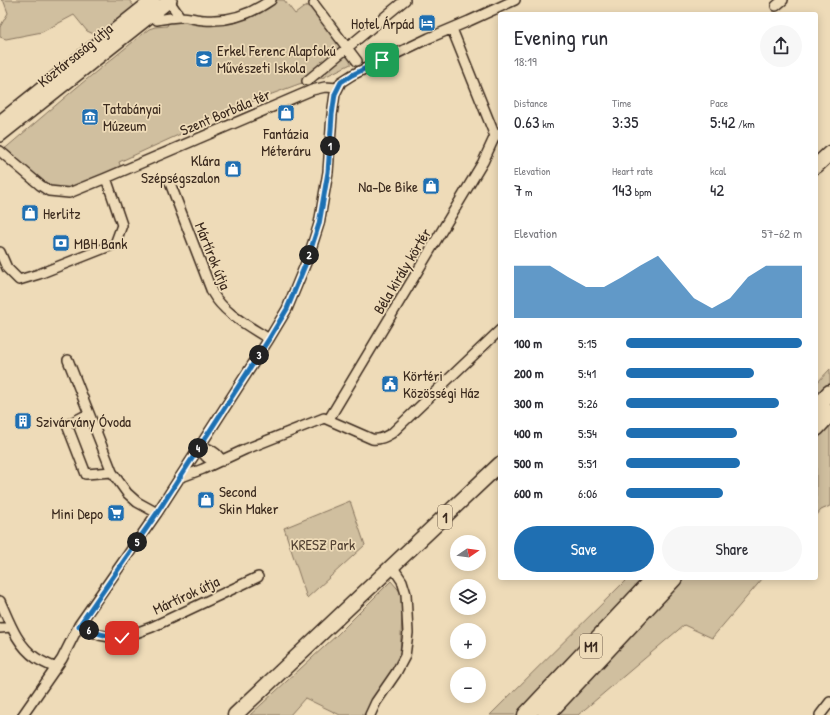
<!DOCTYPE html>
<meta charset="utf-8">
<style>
:root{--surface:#fff;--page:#f7f7f7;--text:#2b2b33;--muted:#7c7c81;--accent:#1f6fb2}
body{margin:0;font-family:"Patrick Hand",sans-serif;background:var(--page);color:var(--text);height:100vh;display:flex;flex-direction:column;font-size:15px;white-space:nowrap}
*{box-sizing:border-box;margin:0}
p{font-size:13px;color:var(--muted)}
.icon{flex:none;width:22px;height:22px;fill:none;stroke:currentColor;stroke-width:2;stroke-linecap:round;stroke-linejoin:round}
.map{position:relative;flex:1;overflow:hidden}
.panel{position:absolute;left:498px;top:12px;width:320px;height:568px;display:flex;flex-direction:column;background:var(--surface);border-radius:4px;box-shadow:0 2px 10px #0003}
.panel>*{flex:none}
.needle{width:26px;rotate:77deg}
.buttons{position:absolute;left:450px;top:535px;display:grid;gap:8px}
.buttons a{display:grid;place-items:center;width:36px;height:36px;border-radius:50%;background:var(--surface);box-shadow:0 2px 10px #0003;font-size:20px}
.pin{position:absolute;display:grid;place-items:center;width:34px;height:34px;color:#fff;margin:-17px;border-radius:8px;box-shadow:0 2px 6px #0006}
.km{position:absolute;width:20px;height:20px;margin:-10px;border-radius:50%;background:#222;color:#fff;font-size:11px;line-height:20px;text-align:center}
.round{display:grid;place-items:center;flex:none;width:42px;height:42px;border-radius:21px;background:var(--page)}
.summary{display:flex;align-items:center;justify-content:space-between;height:68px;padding:0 16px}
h1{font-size:22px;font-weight:600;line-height:30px}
.metrics{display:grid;grid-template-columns:repeat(3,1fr);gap:6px;height:68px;padding:4px 16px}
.metrics div{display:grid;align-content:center}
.metrics b{font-size:17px;font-weight:600}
.metrics small{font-size:11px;font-weight:400}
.metrics p{font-size:11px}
.chart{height:112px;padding:8px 16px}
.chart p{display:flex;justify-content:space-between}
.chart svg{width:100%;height:72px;margin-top:4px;fill:var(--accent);opacity:.7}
.primary-button{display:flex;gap:8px;margin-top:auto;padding:8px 16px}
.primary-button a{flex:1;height:46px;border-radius:24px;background:var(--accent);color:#fff;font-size:16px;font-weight:600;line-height:46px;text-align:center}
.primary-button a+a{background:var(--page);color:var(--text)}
ul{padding:0 16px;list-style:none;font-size:13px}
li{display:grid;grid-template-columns:64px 48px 1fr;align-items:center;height:30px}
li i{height:10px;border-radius:5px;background:var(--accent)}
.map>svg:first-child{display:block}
.green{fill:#d0bf9f;stroke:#86745e}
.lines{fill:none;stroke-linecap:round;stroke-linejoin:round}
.street-casing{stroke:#3b2a1e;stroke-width:12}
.secondary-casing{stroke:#3b2a1e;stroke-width:16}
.primary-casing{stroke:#3b2a1e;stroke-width:17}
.highway-casing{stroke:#3b2a1e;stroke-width:19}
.street{stroke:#eedbb8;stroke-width:9}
.secondary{stroke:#eedbb8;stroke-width:13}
.primary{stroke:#eedbb8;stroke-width:14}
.highway{stroke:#eedbb8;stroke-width:16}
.route-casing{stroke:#fff;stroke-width:8}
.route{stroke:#1f6fb2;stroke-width:5}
.labels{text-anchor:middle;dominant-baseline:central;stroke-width:3.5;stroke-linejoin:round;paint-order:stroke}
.shield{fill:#eedbb8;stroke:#715f4c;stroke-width:1}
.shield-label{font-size:14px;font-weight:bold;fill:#3b2a1e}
.poi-label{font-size:15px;fill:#3b2a1e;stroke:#eedbb8;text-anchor:start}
.street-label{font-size:15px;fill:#3b2a1e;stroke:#eedbb8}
.park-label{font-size:15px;fill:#514031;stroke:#eedbb8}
</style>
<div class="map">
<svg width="830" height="715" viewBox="0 0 830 715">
<rect width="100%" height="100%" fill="#eedbb8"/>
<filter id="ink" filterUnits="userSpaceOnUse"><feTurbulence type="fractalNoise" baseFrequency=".025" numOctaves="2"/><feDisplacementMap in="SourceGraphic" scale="8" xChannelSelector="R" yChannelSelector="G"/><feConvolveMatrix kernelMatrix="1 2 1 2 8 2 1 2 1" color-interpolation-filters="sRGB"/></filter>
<g filter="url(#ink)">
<path class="green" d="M1,0H129L134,6L98,36L87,31L74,15L42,32L6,39L0,37V27L8,13L4,2Z
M271,0H284L295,14L307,5L309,8L314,4L357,61L322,78L299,84L253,101L119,162L122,171L79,190L49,191L1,152L76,88L149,29L155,27L167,26L170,19L223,20Z
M830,369V506L821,510L816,516V384Z
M350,501L365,545L307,598L284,528Z
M628,578H763L712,638L684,625L578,715H490Z
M391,581L403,595L400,656L364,715H340L305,698L290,715H250L337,635Z"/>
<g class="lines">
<defs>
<path id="street" d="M169,1L180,17
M314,4L357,61
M776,6L783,0
M152,14L157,20C165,19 172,17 179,17C187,16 196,20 204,20C229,22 251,14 271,0
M452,29L495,136
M307,81L405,0
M0,151L40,185L49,191L69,193L106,178L312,90L325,87L338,88
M170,183L212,292C224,314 249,326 269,339
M0,252L7,268L19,280L39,274L115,244L122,225L106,178
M68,360L112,472L127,493L137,502L157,513
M88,414L67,425L86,474L112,472
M329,419L483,162L495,136L500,134
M200,446C204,457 208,461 221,461
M200,446C210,449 217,452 222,461
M179,478L203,469L246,449L324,418L372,439C380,440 385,437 392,433L500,330
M0,601C9,621 17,645 36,658C42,662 49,665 56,668
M79,625L99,635L110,637L122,638L152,627L258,577
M0,628L11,627
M23,715L62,659L79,625L157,513L269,339L287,309L308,258L319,224L328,172L332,115L335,94L341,82L352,75L429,38L469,21L515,0
M370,715L376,702L396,673L405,656L408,633L406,594L402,581L392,566
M820,715L830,702"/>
<path id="secondary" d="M0,122L153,0
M0,135L170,0"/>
<path id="primary" d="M816,166L830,153
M235,715L500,464"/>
<path id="highway" d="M816,408L830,393
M816,428L830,413
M526,715L655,578
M546,715L674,578"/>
</defs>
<use href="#street" class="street-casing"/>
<use href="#secondary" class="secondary-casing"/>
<use href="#primary" class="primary-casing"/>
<use href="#highway" class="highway-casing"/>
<use href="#street" class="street"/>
<use href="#secondary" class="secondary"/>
<use href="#primary" class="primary"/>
<use href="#highway" class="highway"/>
</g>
</g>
<g class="lines" filter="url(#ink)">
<defs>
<path id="route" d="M122,638C106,637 94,632 79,626L157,513L269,339L287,309L308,258L319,224L328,172L332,115L335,94L341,82L352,75L382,60"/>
</defs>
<use href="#route" class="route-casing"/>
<use href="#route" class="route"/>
</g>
<defs>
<symbol id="hotel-square" viewBox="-11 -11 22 22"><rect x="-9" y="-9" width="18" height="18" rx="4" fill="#1f6fb2" stroke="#eedbb8"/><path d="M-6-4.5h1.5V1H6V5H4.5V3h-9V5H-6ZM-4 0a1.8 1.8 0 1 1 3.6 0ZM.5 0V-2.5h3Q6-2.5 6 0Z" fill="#fff"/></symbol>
<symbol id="school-square" viewBox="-11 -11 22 22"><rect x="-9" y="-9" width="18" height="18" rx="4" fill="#1f6fb2" stroke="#eedbb8"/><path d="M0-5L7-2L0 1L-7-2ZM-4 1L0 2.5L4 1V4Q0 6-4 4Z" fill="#fff"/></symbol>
<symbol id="shop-square" viewBox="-11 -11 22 22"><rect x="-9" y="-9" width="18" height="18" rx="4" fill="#1f6fb2" stroke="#eedbb8"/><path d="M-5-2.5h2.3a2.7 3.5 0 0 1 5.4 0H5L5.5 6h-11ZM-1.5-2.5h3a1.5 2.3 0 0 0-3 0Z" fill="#fff"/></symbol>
<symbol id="museum-square" viewBox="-11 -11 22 22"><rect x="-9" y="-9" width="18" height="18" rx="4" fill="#1f6fb2" stroke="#eedbb8"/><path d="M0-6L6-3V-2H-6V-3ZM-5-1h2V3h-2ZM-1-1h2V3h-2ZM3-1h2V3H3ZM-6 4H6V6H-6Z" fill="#fff"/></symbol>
<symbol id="bank-square" viewBox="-11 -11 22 22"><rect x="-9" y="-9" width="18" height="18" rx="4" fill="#1f6fb2" stroke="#eedbb8"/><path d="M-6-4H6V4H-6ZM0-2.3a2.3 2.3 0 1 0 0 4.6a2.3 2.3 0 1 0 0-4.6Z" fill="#fff"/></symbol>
<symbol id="civic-square" viewBox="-11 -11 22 22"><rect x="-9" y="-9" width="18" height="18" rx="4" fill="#1f6fb2" stroke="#eedbb8"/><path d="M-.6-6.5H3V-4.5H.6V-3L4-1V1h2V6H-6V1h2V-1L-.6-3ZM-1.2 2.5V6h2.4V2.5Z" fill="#fff"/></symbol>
<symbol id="building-square" viewBox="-11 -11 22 22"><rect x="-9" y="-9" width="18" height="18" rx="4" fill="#1f6fb2" stroke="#eedbb8"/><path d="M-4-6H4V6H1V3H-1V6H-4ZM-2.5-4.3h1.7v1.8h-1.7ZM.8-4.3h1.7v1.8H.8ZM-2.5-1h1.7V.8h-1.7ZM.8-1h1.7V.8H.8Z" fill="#fff"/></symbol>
<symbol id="supermarket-square" viewBox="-11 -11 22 22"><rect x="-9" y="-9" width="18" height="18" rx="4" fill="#1f6fb2" stroke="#eedbb8"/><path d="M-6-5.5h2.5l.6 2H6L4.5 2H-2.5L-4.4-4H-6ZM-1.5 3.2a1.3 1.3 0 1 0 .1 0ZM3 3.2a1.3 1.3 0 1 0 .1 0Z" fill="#fff"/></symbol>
</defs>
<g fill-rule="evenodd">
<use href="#hotel-square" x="417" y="13" width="20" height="20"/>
<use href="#school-square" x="194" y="49" width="20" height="20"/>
<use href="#shop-square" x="276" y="103" width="20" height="20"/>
<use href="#museum-square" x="80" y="107" width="20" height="20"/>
<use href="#shop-square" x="223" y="159" width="20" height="20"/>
<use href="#shop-square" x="421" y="176" width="20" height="20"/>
<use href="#shop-square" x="20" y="203" width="20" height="20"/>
<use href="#bank-square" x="51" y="233" width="20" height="20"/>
<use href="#civic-square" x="380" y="374" width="20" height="20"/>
<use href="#building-square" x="13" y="411" width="20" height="20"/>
<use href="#shop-square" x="196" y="490" width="20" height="20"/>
<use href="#supermarket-square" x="106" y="503" width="20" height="20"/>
</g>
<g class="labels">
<g class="shield">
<rect x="438" y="505" width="14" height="24" rx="3"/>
<rect x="580" y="634" width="22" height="24" rx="3"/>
</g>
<g class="shield-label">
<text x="445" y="517">1</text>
<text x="591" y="646">M1</text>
</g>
<g class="poi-label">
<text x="414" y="23" text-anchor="end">Hotel Árpád</text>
<text x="217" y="50">Erkel Ferenc Alapfokú<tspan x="217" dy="17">Művészeti Iskola</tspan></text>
<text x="103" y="108">Tatabányai<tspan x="103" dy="17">Múzeum</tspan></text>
<text x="286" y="133" text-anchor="middle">Fantázia<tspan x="286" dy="17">Méteráru</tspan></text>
<text x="220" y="160" text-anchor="end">Klára<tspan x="220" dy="17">Szépségszalon</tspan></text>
<text x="418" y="186" text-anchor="end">Na-De Bike</text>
<text x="43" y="213">Herlitz</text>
<text x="74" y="243">MBH Bank</text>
<text x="403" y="375">Körtéri<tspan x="403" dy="17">Közösségi Ház</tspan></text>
<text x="36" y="421">Szivárvány Óvoda</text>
<text x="219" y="491">Second<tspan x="219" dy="17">Skin Maker</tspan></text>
<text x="103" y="513" text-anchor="end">Mini Depo</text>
</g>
<g class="street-label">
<text transform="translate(75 55) rotate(-39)">Köztársaság útja</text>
<text transform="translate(225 112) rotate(-23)">Szent Borbála tér</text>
<text transform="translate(213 256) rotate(68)">Mártírok útja</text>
<text transform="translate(402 271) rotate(-59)">Béla király körtér</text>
<text transform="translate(186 595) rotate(-25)">Mártírok útja</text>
</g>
<g class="park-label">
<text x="323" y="544">KRESZ Park</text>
</g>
</g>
</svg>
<div class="buttons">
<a><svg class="needle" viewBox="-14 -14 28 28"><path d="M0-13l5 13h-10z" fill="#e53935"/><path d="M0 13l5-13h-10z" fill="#7c7c81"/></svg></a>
<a><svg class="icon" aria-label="layers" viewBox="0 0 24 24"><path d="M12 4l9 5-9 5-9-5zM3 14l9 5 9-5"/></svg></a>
<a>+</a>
<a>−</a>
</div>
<div class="pin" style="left:382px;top:60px;background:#1e9e55"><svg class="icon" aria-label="arrive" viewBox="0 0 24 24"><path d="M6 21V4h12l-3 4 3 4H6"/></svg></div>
<div class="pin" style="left:122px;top:638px;background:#d93025"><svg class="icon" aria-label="check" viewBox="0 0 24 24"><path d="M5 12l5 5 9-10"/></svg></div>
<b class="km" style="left:330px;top:146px">1</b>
<b class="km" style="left:309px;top:255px">2</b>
<b class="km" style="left:259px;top:355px">3</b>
<b class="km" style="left:198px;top:448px">4</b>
<b class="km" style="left:137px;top:542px">5</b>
<b class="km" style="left:89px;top:630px">6</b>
<section class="panel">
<div class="summary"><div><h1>Evening run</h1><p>18:19</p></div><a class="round"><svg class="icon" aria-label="share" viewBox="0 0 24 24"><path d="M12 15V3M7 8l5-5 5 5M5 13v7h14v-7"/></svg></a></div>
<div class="metrics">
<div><p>Distance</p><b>0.63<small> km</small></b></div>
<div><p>Time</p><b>3:35</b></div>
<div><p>Pace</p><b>5:42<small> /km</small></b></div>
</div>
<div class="metrics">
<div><p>Elevation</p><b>7<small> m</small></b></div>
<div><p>Heart rate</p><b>143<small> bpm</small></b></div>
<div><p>kcal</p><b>42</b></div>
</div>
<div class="chart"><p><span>Elevation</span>57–62 m</p>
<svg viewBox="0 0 160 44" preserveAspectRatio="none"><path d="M0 44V12L10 12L20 12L30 19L40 25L50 25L60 19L70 12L80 6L90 19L100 32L110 38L120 32L130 19L140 12L150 12L160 12V44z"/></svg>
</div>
<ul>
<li><b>100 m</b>5:15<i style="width:100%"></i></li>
<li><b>200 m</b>5:41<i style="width:73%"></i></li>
<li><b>300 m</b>5:26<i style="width:87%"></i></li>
<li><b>400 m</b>5:54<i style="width:63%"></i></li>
<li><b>500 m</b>5:51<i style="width:65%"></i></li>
<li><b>600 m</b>6:06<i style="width:55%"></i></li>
</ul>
<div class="primary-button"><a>Save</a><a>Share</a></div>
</section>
</div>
